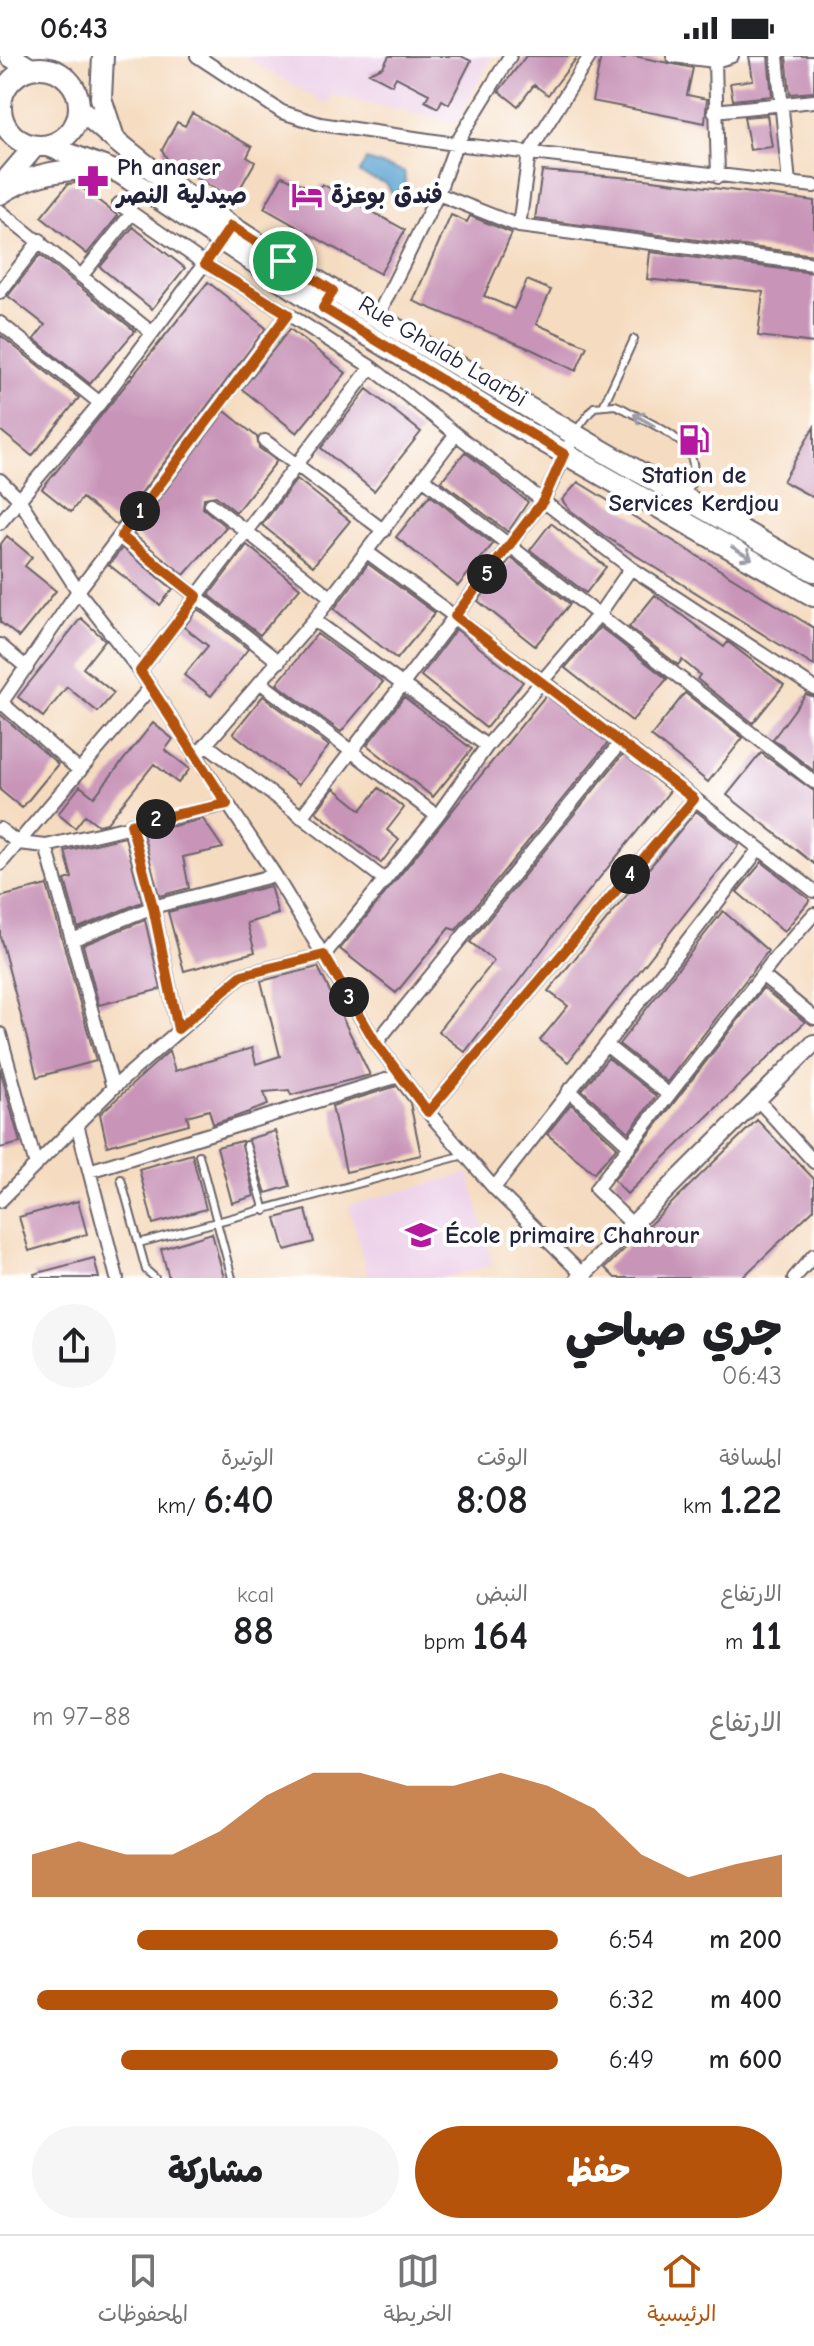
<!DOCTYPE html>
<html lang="ar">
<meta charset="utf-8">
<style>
:root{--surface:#fff;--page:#f6f6f6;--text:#202124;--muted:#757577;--line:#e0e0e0;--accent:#b45309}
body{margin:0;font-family:"Comic Neue","Playpen Sans Arabic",sans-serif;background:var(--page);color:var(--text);direction:rtl;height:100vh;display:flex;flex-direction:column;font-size:30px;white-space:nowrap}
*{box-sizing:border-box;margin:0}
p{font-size:26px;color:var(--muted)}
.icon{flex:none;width:44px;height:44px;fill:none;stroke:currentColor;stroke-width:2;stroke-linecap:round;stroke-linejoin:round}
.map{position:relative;height:1222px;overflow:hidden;direction:ltr}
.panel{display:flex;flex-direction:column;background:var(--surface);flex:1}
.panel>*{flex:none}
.pin{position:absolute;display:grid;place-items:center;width:68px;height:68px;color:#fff;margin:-34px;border:4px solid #fff;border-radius:50%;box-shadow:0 2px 8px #0007}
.km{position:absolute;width:40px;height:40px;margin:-20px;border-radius:50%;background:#222;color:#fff;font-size:22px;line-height:40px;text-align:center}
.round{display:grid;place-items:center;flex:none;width:84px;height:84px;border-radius:42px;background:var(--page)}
.head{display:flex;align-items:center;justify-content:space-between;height:136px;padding:0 32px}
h1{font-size:44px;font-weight:800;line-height:60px}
.stats{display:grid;grid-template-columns:repeat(3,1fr);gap:12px;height:136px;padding:8px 32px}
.stats div{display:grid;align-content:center}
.stats b{font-size:40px;font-weight:800}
.stats small{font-size:22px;font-weight:400}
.stats p{font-size:22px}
.chart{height:224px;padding:16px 32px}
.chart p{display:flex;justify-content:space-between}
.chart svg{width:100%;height:144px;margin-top:8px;fill:var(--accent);opacity:.7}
.action{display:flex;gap:16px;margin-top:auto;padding:16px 32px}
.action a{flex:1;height:92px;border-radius:48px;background:var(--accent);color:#fff;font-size:32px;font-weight:800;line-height:92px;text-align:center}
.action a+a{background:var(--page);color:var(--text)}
ul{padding:0 32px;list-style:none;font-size:26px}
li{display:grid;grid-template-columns:128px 96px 1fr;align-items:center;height:60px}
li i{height:20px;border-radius:10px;background:var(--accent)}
.status{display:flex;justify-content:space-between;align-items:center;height:56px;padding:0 40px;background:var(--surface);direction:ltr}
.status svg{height:22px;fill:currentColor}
.tab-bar{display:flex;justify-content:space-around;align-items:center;height:112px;border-top:2px solid var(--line);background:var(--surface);font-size:22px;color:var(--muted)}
.tab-bar a{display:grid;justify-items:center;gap:4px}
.tab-bar .active{color:var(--accent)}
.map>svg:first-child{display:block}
.built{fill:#edd1e9}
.water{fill:#58a3d0;stroke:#3d6286;stroke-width:2}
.building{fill:#c894b8}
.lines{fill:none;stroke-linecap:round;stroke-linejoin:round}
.service-casing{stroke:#6c6369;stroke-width:10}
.minor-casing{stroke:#6c6369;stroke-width:16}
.tertiary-casing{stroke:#6c6369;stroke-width:20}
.primary-casing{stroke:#6c6369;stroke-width:24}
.service{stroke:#fff;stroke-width:6}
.minor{stroke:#fff;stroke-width:12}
.tertiary{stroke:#fff;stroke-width:16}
.primary{stroke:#fff;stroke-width:20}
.oneway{stroke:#9c9ca7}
.route-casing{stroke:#fff;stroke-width:16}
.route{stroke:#b45309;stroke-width:10}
.labels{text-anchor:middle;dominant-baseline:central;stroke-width:8;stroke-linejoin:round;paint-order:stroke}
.poi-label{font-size:24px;font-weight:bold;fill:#22223b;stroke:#fff;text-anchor:start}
.street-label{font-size:24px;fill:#22223b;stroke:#fff}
</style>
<div class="status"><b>06:43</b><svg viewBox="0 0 49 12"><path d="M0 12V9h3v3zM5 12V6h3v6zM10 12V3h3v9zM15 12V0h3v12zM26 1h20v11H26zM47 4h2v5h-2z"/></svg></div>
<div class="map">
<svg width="814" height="1222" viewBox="0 0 814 1222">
<rect width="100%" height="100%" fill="#fff"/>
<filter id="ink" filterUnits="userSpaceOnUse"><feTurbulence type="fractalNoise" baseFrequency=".0125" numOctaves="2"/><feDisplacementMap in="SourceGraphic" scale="16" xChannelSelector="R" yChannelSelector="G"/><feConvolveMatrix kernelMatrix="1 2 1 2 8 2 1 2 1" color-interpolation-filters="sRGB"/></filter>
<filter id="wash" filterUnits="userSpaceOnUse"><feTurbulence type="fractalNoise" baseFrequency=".006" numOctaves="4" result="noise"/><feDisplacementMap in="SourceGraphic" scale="32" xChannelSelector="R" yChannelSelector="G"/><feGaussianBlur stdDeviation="1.8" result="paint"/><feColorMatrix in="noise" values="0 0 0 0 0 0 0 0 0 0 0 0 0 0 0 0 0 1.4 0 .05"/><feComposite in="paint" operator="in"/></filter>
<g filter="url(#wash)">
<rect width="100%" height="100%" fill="#f5dbbf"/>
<path class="built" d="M243,0H492L456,67L332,39L326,48Z
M469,1117L493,1209L443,1222H368L349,1149Z"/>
<path class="water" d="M366,104L404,115L406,130L392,138L387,128L359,117Z"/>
<g id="blocks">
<path class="building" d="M389,0H461L471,5L449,48L442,44L438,52L425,45L429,38L396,21L392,29L369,17L383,11Z
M526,0H578L548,39L534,29L518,50L499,35Z
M601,0L625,3V0H634L693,12L687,39L707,43L705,67L592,45Z
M749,0H768L772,40L733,44L730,27L753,24Z
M786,0H814V36L790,38Z
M192,57L252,91L247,101L255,106L234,143L170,108L162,94L177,66L185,70Z
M767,59L772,91L750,94L744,61Z
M542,115L645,123L814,145V199L535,163Z
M282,120L317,135L322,128L405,174L380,218L264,152Z
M76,127L118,160L87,198L41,161L68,128Z
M451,159L467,166L470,160L512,177L484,240L514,253L527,224L551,234L536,268L587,290L576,315L533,294L413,245Z
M133,171L185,212L152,253L100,211Z
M650,196L814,217V287L758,280L763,236L647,223Z
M40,199L135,275L90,328L34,283L45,269L8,240Z
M208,226L266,272L117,469L82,442L71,456L42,433Z
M290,273L346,317L297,377L242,333Z
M0,279L79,342L32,400L0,374Z
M367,333L421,376L374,435L321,392Z
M225,355L257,381L259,392L277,405L236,456L216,440L204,442L203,452L226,471L184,519L133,478Z
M814,371V442L783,425Z
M465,396L528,446L508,476L441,425Z
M297,423L350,465L313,510L262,469Z
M578,426L814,572V610L603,479L570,454L562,444Z
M430,439L493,488L458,530L396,481Z
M551,467L606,511L586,537L530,494Z
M7,480L32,501L25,510L56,535L19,581L0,566V489Z
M247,489L300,532L260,579L209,539Z
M122,492L173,533L160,549L109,509Z
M511,502L570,548L535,590L478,545Z
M368,508L435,557L397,603L334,553Z
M655,539L724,591L728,586L784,629L753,667L697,623L700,619L682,604L678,609L629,571Z
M198,553L248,593L211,640L184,619L208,590L184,571Z
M81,562L105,584L83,612L114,637L98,656L67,631L43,661L18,641Z
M600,571L667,623L632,665L565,612Z
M456,573L523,626L486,672L421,620Z
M317,578L383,626L341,676L277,628Z
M685,637L743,682L708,726L651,680Z
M806,638L814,641V715L773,683Z
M546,639L608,687L456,874L449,872L396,937L340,893Z
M263,640L329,690L298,729L233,677Z
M404,641L472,693L433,741L367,689Z
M0,658L58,708L22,752L0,734Z
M153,667L173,683L165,694L190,713L178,727L154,708L107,767L98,769L85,759L75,772L58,758L80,730L94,741Z
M761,697L814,735V808L727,739Z
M623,698L670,735L562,868L465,996L438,975L494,905L470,886Z
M334,732L361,754L379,732L404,752L387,774L399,784L381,807L316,756Z
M696,755L739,789L568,1006L540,984L568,950L548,935Z
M203,763L223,792L183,801L189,832L159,840L143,777Z
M125,781L142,846L78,872L65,824L72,822L65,795Z
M762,806L810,844L784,876L737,836Z
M47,829L96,1005L37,1021L0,880V841Z
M270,830L278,858L247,867L255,896L184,915L168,856Z
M723,855L768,895L667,1026L619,988Z
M145,864L161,933L99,949L83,889Z
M318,911L370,1019L291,1039L289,1034L264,1036L268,1049L232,1062L213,1068L209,1054L187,1060L189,1068L107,1090L100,1058L169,995L175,1015L252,992L256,1008L280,1000L261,925Z
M763,932L805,966L627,1138L614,1124Z
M608,1002L656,1040L629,1076L582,1034Z
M0,1012L20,1087L0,1092Z
M397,1030L410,1047L421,1099L346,1116L332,1050Z
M571,1048L617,1091L594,1117L547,1078Z
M757,1064L814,1123V1153L742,1222H615L605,1212Z
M275,1075L290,1130L266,1137L248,1083Z
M242,1085L254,1140L232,1147L217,1091Z
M192,1098L206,1153L153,1168L139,1113Z
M78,1145L87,1178L29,1195L19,1161Z
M306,1154L314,1186L285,1194L276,1162Z
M212,1177L224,1222H169L161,1193Z
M94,1202L99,1222H35L34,1218Z"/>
</g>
</g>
<g filter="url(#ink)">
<use href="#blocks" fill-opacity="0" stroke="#6c6369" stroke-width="2"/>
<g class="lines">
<defs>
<path id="service" d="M604,348L634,283
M575,376L594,351L615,349L624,353C659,373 714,389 686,439
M246,1089L265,1155
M199,1099L232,1222
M121,1123L146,1214L155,1222
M139,1187L464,1099"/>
<path id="minor" d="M197,0L282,56L320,68L455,88L814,130
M673,0L715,5L718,121
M715,0V5L732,0
M777,0L789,128
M714,55L814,45
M438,138L519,170L814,208
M119,148L205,208L288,258
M0,155L151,276
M519,170L529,97L590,0
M83,218L132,157
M0,236L40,184
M377,261L438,138L456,88L510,0
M0,267L100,347
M575,377L543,445L631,512L814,632
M265,385L384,475
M424,423L814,726
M0,424L19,443L78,535L140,615L275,819L376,987L428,1056L494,1132L586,1222
M211,448L332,542
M0,467L100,347L225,180
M121,480L279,606
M367,496L541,624L814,835
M314,564L487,690
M0,589L27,612
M140,615L371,311L456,378
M261,627L437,760
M2,647L80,715
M0,649L78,535L288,258L371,311
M207,689L385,824
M195,701L314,564L456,378L543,445L301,761
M131,768L153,851L178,973
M0,773L18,787L46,790L113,1032
M46,790L227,748
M0,808L150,632
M72,884L153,851L275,819
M762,919L814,962
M0,978L36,1110
M376,987L621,686
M606,989L669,1039
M569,1034L630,1090
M756,1042L814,1106
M428,1056L694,743
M77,1068L117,1222
M89,1115L402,1019
M494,1132L759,793
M0,1145L113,1032L242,919L324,899L437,760L487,690L600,557L631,512
M632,1168L596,1133L776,901L814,858
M794,1222L814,1199"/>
<path id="tertiary" d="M579,1222L814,987"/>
<path id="primary" d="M10,0L31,13
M103,0L101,42L114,82
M1 51a39 39 0 1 1 78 0a39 39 0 1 1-78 0Z
M79,52C168,135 271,197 375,260C519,348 666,432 814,515
M48,90L120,117L323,252L518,371L814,540
M0,131L35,90
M0,138C28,119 61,112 95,114"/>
</defs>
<use href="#service" class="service-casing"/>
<use href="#minor" class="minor-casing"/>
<use href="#tertiary" class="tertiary-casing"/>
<use href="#primary" class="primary-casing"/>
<use href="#service" class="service"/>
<use href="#minor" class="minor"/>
<use href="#tertiary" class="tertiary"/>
<use href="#primary" class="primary"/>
</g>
<defs><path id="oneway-shaft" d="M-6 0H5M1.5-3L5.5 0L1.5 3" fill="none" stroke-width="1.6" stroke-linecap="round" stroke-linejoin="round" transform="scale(2)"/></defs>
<g class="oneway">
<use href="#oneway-shaft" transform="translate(644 364) rotate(-150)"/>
<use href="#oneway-shaft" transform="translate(742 497) rotate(31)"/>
</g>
</g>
<g class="lines" filter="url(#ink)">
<defs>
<path id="route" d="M231,170L333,235L323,252L564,398L543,445L455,560L694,743L428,1056L376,987L324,899L242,919L178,973L153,851L131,768L227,748L140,615L197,540L121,480L288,258L205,208Z"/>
</defs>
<use href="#route" class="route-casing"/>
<use href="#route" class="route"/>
</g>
<defs>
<symbol id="pharmacy-bare" viewBox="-9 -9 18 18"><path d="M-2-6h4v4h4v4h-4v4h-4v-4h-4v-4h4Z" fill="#b5179e" stroke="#fff" stroke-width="2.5" paint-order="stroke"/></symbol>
<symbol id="hotel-bare" viewBox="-9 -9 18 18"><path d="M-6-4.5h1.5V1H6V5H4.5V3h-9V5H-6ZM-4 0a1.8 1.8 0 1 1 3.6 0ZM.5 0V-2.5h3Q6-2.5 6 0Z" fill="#b5179e" stroke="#fff" stroke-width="2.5" paint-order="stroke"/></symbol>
<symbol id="fuel-bare" viewBox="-9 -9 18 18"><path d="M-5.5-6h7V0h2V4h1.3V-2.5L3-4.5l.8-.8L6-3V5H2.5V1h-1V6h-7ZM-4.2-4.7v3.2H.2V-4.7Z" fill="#b5179e" stroke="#fff" stroke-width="2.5" paint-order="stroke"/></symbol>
<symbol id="school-bare" viewBox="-9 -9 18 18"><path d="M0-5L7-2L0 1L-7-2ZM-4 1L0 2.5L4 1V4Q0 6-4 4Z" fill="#b5179e" stroke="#fff" stroke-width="2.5" paint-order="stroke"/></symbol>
</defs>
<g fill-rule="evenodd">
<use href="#pharmacy-bare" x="71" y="103" width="44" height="44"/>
<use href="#hotel-bare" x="285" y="117" width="44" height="44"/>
<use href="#fuel-bare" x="672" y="362" width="44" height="44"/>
<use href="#school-bare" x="399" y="1157" width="44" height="44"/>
</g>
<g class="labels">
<g class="poi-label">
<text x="117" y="111">Ph anaser<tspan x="117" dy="28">صيدلية النصر</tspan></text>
<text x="331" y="139">فندق بوعزة</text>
<text x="694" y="419" text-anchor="middle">Station de<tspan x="694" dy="28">Services Kerdjou</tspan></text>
<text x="445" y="1179">École primaire Chahrour</text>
</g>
<g class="street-label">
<text transform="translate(443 295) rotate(31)">Rue Ghalab Laarbi</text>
</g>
</g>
</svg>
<div class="pin" style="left:283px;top:205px;background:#1e9e55"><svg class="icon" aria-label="arrive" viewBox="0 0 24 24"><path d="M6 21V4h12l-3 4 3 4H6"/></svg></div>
<b class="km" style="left:140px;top:455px">1</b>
<b class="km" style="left:156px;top:763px">2</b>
<b class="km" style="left:349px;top:941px">3</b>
<b class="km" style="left:630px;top:818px">4</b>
<b class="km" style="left:487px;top:518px">5</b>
</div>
<section class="panel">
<div class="head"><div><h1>جري صباحي</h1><p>06:43</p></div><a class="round"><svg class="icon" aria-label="share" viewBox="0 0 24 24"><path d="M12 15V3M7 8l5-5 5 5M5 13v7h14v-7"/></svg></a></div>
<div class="stats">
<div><p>المسافة</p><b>1.22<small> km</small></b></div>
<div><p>الوقت</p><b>8:08</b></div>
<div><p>الوتيرة</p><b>6:40<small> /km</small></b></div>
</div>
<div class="stats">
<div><p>الارتفاع</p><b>11<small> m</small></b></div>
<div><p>النبض</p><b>164<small> bpm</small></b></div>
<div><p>kcal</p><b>88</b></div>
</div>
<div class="chart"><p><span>الارتفاع</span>88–97 m</p>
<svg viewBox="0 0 160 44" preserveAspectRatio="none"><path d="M0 44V31L10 27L20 31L30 31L40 24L50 13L60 6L70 6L80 10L90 10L100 6L110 10L120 17L130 31L140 38L150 34L160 31V44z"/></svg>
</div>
<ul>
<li><b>200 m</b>6:54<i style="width:80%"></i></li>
<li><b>400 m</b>6:32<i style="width:99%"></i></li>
<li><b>600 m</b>6:49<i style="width:83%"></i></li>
</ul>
<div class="action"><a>حفظ</a><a>مشاركة</a></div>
</section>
<nav class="tab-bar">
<a class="active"><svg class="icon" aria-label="home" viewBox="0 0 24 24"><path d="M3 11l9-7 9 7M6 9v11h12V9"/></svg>الرئيسية</a>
<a><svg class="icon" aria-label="map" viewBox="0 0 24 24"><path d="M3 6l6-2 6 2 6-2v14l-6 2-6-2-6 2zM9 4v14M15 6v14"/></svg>الخريطة</a>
<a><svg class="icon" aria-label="saved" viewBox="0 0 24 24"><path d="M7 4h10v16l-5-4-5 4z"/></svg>المحفوظات</a>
</nav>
